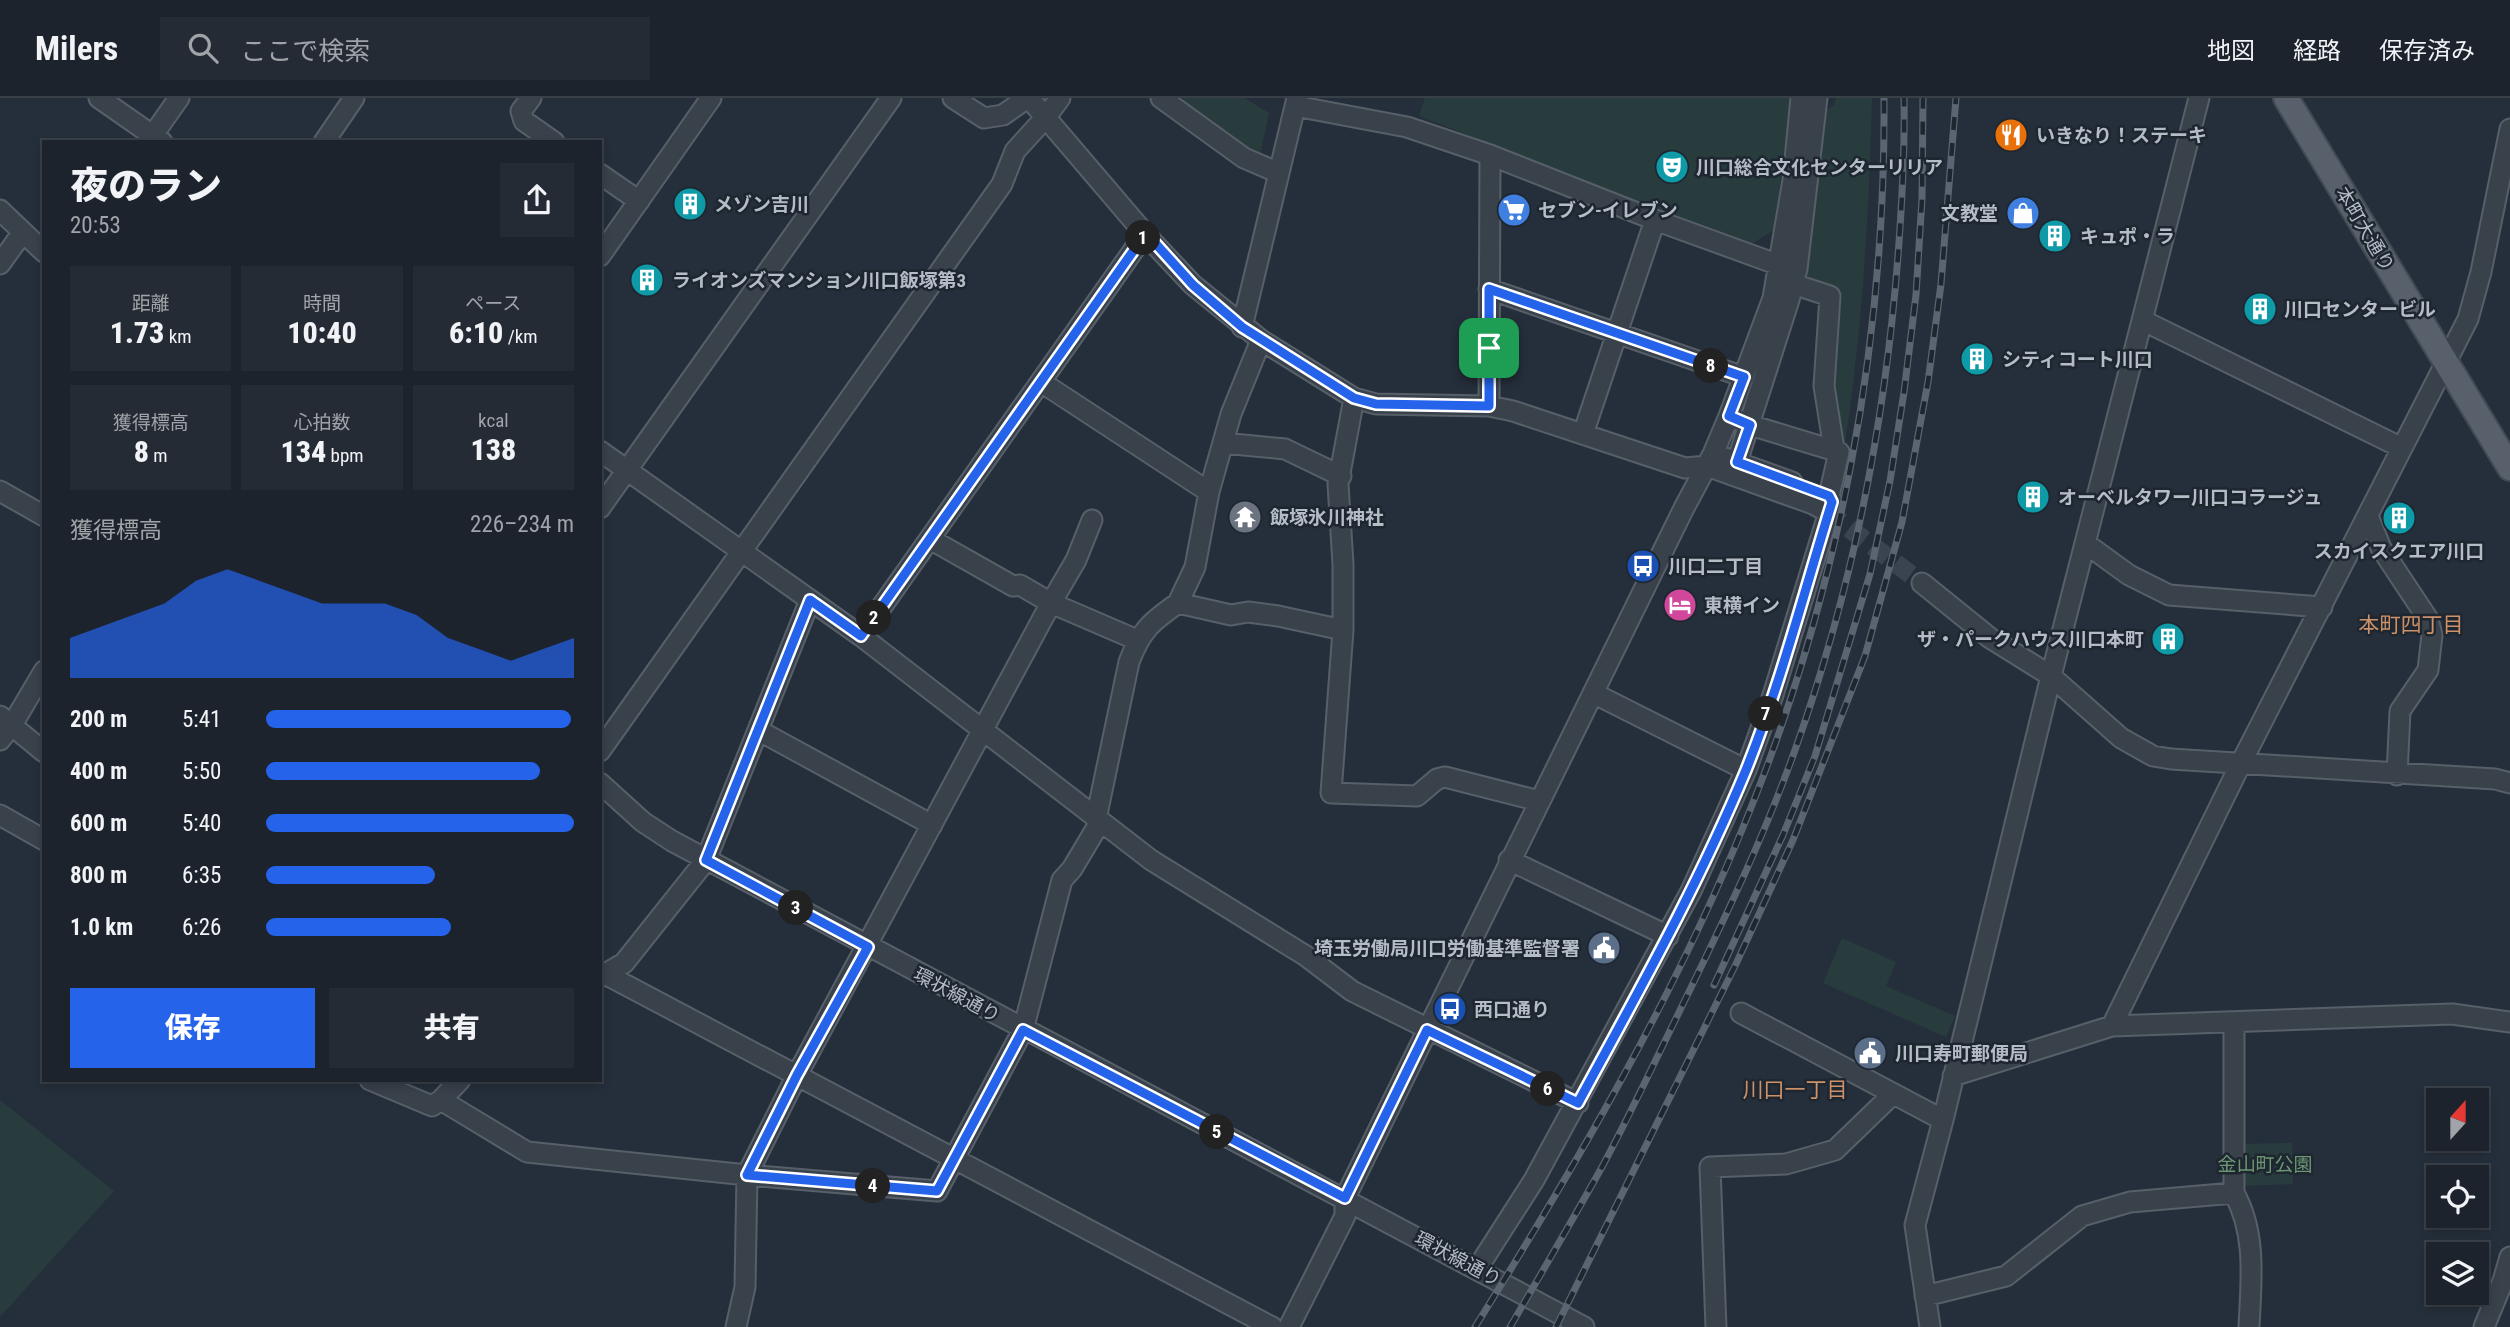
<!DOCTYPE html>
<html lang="ja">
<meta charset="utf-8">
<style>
:root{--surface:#1c232c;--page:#252b34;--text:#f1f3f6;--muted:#a0a4a9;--line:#3a4048;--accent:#2563eb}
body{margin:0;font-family:"Roboto Condensed","Noto Sans JP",sans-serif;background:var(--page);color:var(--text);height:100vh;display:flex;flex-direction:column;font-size:26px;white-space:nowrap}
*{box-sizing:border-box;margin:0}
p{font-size:23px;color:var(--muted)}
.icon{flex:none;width:38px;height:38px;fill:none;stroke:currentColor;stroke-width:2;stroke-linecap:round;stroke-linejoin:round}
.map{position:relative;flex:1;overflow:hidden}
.drawer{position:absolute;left:42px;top:42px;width:560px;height:942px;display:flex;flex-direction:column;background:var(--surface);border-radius:0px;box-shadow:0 4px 10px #0003,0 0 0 2px var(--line)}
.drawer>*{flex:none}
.needle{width:46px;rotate:21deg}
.fabs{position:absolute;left:2426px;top:990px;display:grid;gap:14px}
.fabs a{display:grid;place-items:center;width:63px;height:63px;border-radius:0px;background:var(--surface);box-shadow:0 4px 10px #0003,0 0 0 2px var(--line);font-size:35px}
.pin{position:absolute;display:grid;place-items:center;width:60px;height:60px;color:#fff;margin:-30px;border-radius:14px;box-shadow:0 4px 10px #0006}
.km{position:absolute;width:35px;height:35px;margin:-18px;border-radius:50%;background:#222;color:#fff;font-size:19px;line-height:35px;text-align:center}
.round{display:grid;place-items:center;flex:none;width:74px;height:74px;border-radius:0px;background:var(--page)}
.overview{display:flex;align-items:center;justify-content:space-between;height:119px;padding:0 28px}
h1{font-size:38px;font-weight:800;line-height:52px}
.stats{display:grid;grid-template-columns:repeat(3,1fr);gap:10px;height:119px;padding:7px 28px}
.stats div{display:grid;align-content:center;border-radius:0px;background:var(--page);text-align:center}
.stats b{font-size:30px;font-weight:800}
.stats small{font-size:19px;font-weight:400}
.stats p{font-size:19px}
.chart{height:196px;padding:14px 28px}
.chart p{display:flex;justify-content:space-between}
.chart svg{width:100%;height:126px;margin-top:7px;fill:var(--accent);opacity:.7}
.cta{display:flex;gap:14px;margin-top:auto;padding:14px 28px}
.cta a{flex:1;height:80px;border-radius:0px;background:var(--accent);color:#fff;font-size:28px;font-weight:800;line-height:80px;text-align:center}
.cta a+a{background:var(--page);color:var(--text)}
ul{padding:0 28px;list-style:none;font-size:23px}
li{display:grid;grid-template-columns:112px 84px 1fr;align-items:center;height:52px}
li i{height:18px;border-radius:9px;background:var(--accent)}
header{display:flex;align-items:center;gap:42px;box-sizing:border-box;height:98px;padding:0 35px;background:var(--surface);border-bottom:2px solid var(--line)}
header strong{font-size:33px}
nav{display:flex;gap:38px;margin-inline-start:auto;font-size:24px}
.search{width:490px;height:63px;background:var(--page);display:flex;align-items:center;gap:18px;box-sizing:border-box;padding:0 24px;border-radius:0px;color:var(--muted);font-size:26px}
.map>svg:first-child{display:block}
.green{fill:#283c3d}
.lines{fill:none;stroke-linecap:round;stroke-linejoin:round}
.minor-tunnel{stroke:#3a4450;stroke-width:19;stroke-dasharray:19 10;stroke-linecap:butt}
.minor-casing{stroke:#575f69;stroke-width:23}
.major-casing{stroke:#424a54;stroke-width:28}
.minor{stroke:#39414b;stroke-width:19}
.major{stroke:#57606b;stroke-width:24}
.rail-casing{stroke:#5b6572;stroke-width:7}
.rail{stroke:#1e2630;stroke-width:4.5;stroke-dasharray:13;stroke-linecap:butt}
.route-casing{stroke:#fff;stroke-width:14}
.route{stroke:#2563eb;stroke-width:9}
.labels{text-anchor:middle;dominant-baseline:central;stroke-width:5;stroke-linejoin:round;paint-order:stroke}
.poi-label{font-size:19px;font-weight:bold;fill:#b4bcc7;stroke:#1e2630;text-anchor:start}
.street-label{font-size:19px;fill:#b4bcc7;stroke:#1e2630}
.park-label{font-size:19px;fill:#6d9675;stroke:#1e2630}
.neighbourhood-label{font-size:21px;fill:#cd9269;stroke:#1e2630}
</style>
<header>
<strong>Milers</strong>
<div class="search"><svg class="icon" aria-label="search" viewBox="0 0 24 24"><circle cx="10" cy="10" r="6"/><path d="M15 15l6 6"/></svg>ここで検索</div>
<nav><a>地図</a><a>経路</a><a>保存済み</a></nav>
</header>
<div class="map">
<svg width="2510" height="1229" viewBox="0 0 2510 1229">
<rect width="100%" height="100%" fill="#252f3b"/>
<path class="green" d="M1184,0H1245L1269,15L1259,62L1179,8Z
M1425,0H1792L1774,132L1753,145H1745L1419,18Z
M1836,0H1872C1869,118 1862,236 1844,352L1832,288L1839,195L1799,180L1822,15L1834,7Z
M1842,840L1896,864L1886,888L1955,918L1946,939L1823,885Z
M0,1002L114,1093L0,1219Z
M2292,1045L2293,1086L2239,1088L2238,1046Z"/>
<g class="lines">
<path class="minor-tunnel" d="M1826,413L1922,485"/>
<defs>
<path id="minor" d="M99,0L162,44
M531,0L521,13L524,23L554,44
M953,0L984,20L1003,17L1027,0
M1029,0L1145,136L1193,187L1261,242L1354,300L1376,306L1489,308L1513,313L1685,370L1707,368L1813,406L1826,413
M1161,0L1244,60L1279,75
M1295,8L1407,29L1490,57L1655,122L1779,167L1793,186L1830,198L1824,288L1834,351
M148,44L179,0
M324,44L354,0
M600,76L639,103
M0,112L44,154
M600,158L711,0
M0,166L23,134
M1489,191L1744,279
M2142,222L2402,350
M1242,229L1297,0
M1041,284L1209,394
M1354,300L1338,386L1343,466V532L1331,695L1417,698L1437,681L1445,679L1539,703
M1489,308L1490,57
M1583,336L1655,122
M1223,345L1285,351L1341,378
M600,353L861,538L1151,762L1306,858L1352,893L1578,1005
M1725,360L1792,384
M1737,364L1789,202L1797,171L1817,0
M0,393L44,418
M600,410L891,0
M2368,418L2381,450L2428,521L2432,537L2428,572L2400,613L2397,677
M930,441L1013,488L1020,487L1051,505L1137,542
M2085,445L2129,477L2169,497L2322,509
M1922,485L1990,540L2051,578L2121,640L2153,658L2171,661L2495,681L2510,685
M1178,505L1195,469L1209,394L1231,316L1261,242
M861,538L1145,136
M1593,595L1746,672
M0,618L44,654
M758,632L932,727
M0,642L12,627L44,573
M600,653L1002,86L1015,53L1046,19L1060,0
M600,685L643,724L672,743L1584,1229
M0,717L44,742
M1096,721L1129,564C1141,532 1151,524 1178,505L1231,517L1248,514L1278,518L1343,532
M1509,762L1668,838
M605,876L1272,1229
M600,879L624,865L706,762L810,502
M1741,915L1943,1022
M2234,924V1095C2257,1136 2251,1184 2249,1229
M2112,928L2241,665L2468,221L2481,174L2510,31
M1953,978L2112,928L2452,916L2510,924
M370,982L432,1008L441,1002L527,1054L747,1077L937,1093L1023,932L1062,782L1072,771L1100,724
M441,1002L460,982
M1477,1171L1534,1082L1691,793L1746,672L1773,597L1832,404L1829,398L1839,354L1750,327L1729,318
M1925,1198L2006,1178L2082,1118L2130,1104L2234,1095
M736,1229L745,1189L747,1077L797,977L1051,505L1076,462L1092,422
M1289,1229L1345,1118V1100L1684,410L1713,356L1729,318L1773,200L1793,82L1801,0
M1716,1229L1710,1069L1786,1066L1835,1052L1893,996
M1930,1229L1915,1127L1943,1022L2051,578L2199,0
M2484,1229L2503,1183L2510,1159"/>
<path id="major" d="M2286,0L2510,370"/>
</defs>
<use href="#minor" class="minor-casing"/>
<use href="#major" class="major-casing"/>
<use href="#minor" class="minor"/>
<use href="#major" class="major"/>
<defs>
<path id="rail" d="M1714,887L1783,737L1815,658L1870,476L1890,383L1904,294L1916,197L1922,101L1923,0
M1475,1229C1576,1067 1674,900 1746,722C1839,495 1886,246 1884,0
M1510,1229C1541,1176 1572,1123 1602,1069C1631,1015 1657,959 1684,904C1724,822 1764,739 1795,652C1852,493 1885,326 1898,158C1902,105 1905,52 1904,0
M1556,1229L1736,866L1793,742L1865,558L1902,424L1928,284L1941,186L1956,0"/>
</defs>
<use href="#rail" class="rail-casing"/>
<use href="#rail" class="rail"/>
</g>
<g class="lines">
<defs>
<path id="route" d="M1146,135L1193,187L1242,229L1354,300L1376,306L1489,308V191L1744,279L1729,318L1750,327L1737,364L1829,398L1832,404C1804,494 1781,585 1746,672C1698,788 1637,896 1578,1005L1427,932L1345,1100L1023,932L937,1093L747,1077L797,977L868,849L706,762L810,502L861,538Z"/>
</defs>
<use href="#route" class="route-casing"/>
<use href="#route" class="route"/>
</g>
<defs>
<symbol id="restaurant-disc" viewBox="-11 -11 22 22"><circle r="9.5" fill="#e8710a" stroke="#1e2630"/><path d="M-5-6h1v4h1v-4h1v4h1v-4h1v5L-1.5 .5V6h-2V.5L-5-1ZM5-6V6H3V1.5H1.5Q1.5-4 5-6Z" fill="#fff"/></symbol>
<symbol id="theatre-disc" viewBox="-11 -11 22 22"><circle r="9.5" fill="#0f9aa8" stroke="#1e2630"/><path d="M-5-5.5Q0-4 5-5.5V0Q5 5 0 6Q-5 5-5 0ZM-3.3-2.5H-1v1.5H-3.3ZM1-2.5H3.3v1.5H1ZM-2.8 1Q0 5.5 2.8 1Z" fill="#fff"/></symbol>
<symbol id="building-disc" viewBox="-11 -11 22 22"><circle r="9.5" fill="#0f9aa8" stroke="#1e2630"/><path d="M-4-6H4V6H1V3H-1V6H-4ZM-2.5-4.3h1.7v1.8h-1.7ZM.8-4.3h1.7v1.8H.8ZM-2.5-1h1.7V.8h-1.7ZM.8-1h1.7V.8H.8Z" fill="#fff"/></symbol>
<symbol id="supermarket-disc" viewBox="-11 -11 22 22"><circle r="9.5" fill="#3f7fe0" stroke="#1e2630"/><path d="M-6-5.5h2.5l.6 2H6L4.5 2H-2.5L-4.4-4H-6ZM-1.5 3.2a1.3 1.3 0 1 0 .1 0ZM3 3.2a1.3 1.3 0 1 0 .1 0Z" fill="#fff"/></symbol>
<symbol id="shop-disc" viewBox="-11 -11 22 22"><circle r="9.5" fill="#3f7fe0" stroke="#1e2630"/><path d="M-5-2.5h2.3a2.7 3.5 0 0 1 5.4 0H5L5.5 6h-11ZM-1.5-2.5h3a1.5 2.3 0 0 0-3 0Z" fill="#fff"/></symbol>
<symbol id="temple-disc" viewBox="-11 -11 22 22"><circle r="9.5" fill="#6b7280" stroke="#1e2630"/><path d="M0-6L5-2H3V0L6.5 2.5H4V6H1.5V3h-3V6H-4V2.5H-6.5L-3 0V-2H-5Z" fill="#fff"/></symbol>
<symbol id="bus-disc" viewBox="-11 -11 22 22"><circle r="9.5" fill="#1a4fb4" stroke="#1e2630"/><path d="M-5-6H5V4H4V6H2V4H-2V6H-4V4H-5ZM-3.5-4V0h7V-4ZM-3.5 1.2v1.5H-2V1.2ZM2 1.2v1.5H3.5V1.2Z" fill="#fff"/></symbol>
<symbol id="hotel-disc" viewBox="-11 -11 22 22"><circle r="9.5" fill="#d1479c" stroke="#1e2630"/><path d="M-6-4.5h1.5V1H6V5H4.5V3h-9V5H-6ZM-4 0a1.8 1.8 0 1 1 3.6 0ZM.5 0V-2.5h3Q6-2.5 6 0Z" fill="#fff"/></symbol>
<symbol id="civic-disc" viewBox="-11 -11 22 22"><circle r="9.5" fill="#5c6f8a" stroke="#1e2630"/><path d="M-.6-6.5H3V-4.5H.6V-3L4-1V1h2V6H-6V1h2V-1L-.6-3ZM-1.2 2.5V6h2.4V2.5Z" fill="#fff"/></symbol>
</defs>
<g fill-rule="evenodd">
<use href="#restaurant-disc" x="1992" y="18" width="38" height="38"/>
<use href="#theatre-disc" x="1653" y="50" width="38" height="38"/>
<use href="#building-disc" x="671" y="87" width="38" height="38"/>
<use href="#supermarket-disc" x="1495" y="93" width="38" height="38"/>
<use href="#shop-disc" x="2004" y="96" width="38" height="38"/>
<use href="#building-disc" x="2036" y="119" width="38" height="38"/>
<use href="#building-disc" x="628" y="163" width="38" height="38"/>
<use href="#building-disc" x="2241" y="192" width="38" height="38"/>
<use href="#building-disc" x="1958" y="242" width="38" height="38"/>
<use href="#building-disc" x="2014" y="380" width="38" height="38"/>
<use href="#temple-disc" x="1226" y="400" width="38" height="38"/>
<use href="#building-disc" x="2380" y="401" width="38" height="38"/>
<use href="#bus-disc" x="1624" y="449" width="38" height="38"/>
<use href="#hotel-disc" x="1661" y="488" width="38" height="38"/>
<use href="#building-disc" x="2149" y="522" width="38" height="38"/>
<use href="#civic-disc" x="1585" y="831" width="38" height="38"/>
<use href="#bus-disc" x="1431" y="892" width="38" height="38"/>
<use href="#civic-disc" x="1851" y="936" width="38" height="38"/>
</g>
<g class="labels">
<g class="poi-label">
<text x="2036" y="37">いきなり！ステーキ</text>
<text x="1696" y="69">川口総合文化センターリリア</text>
<text x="714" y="106">メゾン吉川</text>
<text x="1538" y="112">セブン-イレブン</text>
<text x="1998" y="115" text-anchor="end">文教堂</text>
<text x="2080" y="138">キュポ・ラ</text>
<text x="672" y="182">ライオンズマンション川口飯塚第3</text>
<text x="2284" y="211">川口センタービル</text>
<text x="2002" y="261">シティコート川口</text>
<text x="2058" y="399">オーベルタワー川口コラージュ</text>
<text x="1270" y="419">飯塚氷川神社</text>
<text x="2399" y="453" text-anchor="middle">スカイスクエア川口</text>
<text x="1668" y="468">川口二丁目</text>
<text x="1704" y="507">東横イン</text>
<text x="2144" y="541" text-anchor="end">ザ・パークハウス川口本町</text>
<text x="1580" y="850" text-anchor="end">埼玉労働局川口労働基準監督署</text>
<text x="1474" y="911">西口通り</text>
<text x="1895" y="955">川口寿町郵便局</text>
</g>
<g class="street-label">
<text transform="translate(2365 131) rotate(59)">本町大通り</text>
<text transform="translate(957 897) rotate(28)">環状線通り</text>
<text transform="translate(1458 1161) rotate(28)">環状線通り</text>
</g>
<g class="park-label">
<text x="2265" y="1066">金山町公園</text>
</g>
<g class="neighbourhood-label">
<text x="2411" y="527">本町四丁目</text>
<text x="1795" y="992">川口一丁目</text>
</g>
</g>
</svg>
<div class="fabs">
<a><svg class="needle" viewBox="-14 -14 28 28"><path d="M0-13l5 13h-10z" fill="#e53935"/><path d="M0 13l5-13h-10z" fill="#a0a4a9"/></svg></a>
<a><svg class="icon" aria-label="locate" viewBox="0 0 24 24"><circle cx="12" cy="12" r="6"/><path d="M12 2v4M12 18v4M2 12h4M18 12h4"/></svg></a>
<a><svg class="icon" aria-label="layers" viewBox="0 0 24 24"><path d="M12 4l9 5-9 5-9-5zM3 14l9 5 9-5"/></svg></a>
</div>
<div class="pin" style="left:1489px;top:250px;background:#1e9e55"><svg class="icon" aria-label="arrive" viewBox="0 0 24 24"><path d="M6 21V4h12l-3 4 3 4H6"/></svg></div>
<b class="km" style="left:1143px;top:140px">1</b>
<b class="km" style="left:874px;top:520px">2</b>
<b class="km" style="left:796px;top:810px">3</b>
<b class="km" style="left:873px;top:1088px">4</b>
<b class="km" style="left:1217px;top:1034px">5</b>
<b class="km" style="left:1548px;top:991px">6</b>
<b class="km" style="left:1766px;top:616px">7</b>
<b class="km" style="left:1711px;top:268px">8</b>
<section class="drawer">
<div class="overview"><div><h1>夜のラン</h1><p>20:53</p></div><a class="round"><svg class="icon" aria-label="share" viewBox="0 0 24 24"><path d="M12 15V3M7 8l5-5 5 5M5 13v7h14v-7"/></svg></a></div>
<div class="stats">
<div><p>距離</p><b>1.73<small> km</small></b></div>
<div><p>時間</p><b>10:40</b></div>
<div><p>ペース</p><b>6:10<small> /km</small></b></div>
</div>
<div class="stats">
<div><p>獲得標高</p><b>8<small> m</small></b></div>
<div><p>心拍数</p><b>134<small> bpm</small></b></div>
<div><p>kcal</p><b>138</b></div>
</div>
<div class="chart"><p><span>獲得標高</span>226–234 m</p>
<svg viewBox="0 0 160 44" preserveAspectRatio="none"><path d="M0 44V30L10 26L20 22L30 18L40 10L50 6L60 10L70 14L80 18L90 18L100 18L110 22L120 30L130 34L140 38L150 34L160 30V44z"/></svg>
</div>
<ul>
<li><b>200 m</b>5:41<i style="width:99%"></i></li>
<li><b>400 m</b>5:50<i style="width:89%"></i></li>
<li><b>600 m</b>5:40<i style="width:100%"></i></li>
<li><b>800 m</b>6:35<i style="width:55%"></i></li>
<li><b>1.0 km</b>6:26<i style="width:60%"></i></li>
</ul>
<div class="cta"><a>保存</a><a>共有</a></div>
</section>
</div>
